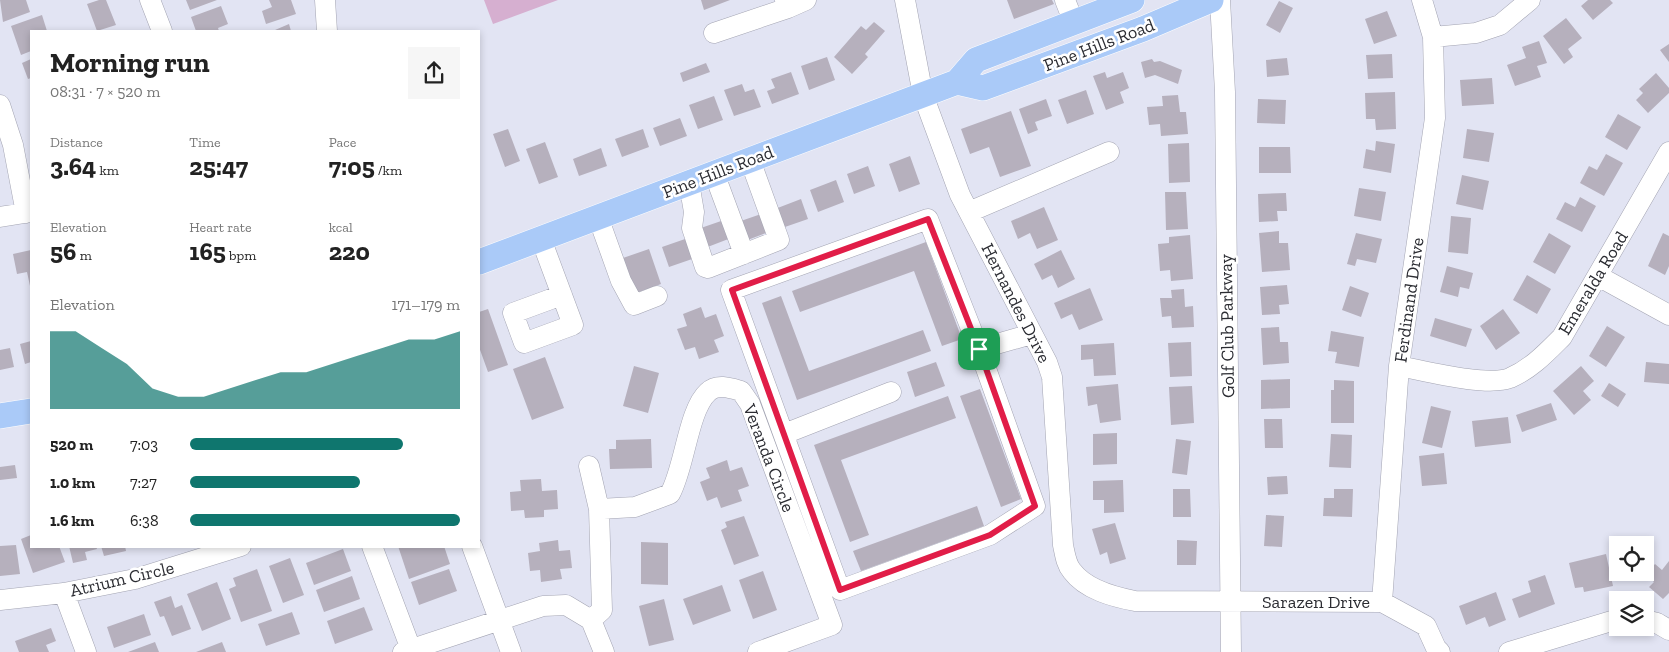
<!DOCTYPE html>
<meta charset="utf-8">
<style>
:root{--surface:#fff;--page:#f6f6f6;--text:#222;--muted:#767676;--accent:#0f766e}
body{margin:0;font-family:"Zilla Slab",serif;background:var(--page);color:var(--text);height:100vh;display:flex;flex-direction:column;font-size:19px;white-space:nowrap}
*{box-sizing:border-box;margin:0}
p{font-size:16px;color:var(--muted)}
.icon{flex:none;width:28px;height:28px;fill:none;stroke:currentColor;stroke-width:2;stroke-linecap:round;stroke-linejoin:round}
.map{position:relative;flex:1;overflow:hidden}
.side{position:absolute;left:30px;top:30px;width:450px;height:518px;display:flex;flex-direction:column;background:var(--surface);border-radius:0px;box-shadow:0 2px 8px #0003}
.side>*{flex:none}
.fabs{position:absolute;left:1609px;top:536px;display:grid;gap:10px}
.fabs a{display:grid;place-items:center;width:45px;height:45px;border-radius:0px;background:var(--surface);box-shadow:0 2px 8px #0003;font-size:25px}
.pin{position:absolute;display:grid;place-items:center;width:42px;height:42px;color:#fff;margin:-21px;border-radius:10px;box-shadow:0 2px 8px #0006}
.round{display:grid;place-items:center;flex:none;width:52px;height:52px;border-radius:0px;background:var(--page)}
.overview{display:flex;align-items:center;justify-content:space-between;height:85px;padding:0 20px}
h1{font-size:28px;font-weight:700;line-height:38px}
.metrics{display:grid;grid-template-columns:repeat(3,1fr);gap:8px;height:85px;padding:5px 20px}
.metrics div{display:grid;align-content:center}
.metrics b{font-size:25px;font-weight:700}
.metrics small{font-size:14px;font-weight:400}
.metrics p{font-size:14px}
.chart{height:140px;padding:10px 20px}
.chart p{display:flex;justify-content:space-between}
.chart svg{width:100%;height:90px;margin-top:5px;fill:var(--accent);opacity:.7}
ul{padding:0 20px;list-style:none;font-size:16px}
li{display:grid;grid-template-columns:80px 60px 1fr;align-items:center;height:38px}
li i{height:12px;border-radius:6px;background:var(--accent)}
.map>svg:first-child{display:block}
.green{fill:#d6afd0}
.building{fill:#b6b0bd}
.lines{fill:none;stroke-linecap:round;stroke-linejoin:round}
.minor-casing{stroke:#a3a4b2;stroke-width:21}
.major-casing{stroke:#fff;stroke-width:26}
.minor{stroke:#fff;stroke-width:20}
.major{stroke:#aacaf8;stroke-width:25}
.route-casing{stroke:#fff;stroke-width:10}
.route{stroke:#e11d48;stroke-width:6}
.labels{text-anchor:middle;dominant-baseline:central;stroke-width:5;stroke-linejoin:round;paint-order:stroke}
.street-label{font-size:18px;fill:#2b2c32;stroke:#fff}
</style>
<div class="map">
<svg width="1669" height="652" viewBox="0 0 1669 652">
<rect width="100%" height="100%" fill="#e2e4f3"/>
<path class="green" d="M484,0H558L493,24Z"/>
<path class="building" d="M0,0H26L30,12L3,22Z
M99,0H106L116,25L97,31L87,4Z
M186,0H217L190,10Z
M269,0H291L296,14L266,24L262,11L272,7Z
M701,0H730L704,10Z
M1007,0H1052L1054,4L1014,19Z
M1588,0H1610L1613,3L1593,20L1581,6Z
M1279,1L1293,8L1280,33L1266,25Z
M221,6L228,24L218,28L219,31H196L191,17Z
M1387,11L1397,36L1374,44L1365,19Z
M42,15L47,31H31V51L21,55L11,26Z
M1566,18L1582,38L1568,49L1573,57L1564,64L1543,36Z
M874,22L885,31L865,54L868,57L852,74L834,57L861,26L866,30Z
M289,24L291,31H276L275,30Z
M1539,41L1547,63L1537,66L1541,77L1515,86L1507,65L1526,58L1522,47Z
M1669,44V62L1660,50Z
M1392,54L1393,78L1368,79L1366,55Z
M827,57L835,80L809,90L801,66Z
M1287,58L1289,75L1267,77L1266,60Z
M31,59V78L28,79L22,63Z
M1152,59L1154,62L1160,61L1182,70L1178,84L1155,75L1145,78L1141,62Z
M706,63L710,72L683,82L680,73Z
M791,72L799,94L772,104L767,91L775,88L771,79Z
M1105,72L1107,78L1123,72L1129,88L1120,92L1124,103L1106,110L1093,76Z
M1656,73L1669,88V93L1648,113L1636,100L1643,93L1639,89Z
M1492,78L1494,104L1462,106L1460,80Z
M742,84L745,92L754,89L761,107L734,116L724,90Z
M1086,90L1094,114L1067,124L1058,100Z
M1395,92L1396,129L1376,130L1375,119H1366L1365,93Z
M1178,95L1180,112H1186L1188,134L1161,136L1160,124L1149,125L1147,107L1163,106L1162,96Z
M714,96L723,120L698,129L689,105Z
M1046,99L1052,116L1035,122L1038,130L1028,134L1019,109Z
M1258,99L1286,100L1285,124L1257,123Z
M1011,111L1031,166L1000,177L989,147L970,154L961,129Z
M1618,114L1641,127L1627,150L1605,137Z
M680,118L687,136L660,146L653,128Z
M508,129L520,161L505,167L493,134Z
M643,129L649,147L622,157L615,139Z
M1467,129L1494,133L1489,162L1463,158Z
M1376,141L1395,144L1391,173L1363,168L1366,149L1375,151Z
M545,142L558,177L539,184L526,149Z
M1189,143L1190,182L1169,183L1168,144Z
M1259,147H1290L1291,173H1259Z
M601,148L607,166L579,176L573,159Z
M1606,154L1623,163L1604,196L1580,183L1589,166L1597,170Z
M910,156L920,184L899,192L889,164Z
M868,166L875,186L854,194L847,174Z
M1462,175L1489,181L1483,210L1456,204Z
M836,180L844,202L818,212L810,190Z
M1359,188L1386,192L1381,221L1354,216Z
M1165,192H1186L1188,229L1166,230Z
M1286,193L1287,211H1277L1278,221L1259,222L1258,194Z
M1580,197L1596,206L1582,232L1556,219L1565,202L1575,207Z
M801,199L808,219L782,228L775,209Z
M1044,207L1058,240L1037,249L1030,233L1018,239L1011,221Z
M764,213L771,231L745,241L738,222Z
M1451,216L1471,218L1468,254L1448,252Z
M724,220L731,238L705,248L698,229Z
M1279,231V243H1288L1290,270L1262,272L1259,233Z
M1356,233L1382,239L1376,263L1357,259L1355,266L1347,264Z
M1549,233L1571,246L1555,274L1533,262Z
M1663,233L1669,236V266L1665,275L1648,266Z
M1190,235L1193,279L1171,281L1170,270L1160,271L1158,244L1169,243V237Z
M688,238L695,258L669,267L662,247Z
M926,242L962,339L942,346L914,271L800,312L792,291Z
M649,249L661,284L636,293L623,258Z
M31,250V286H30L27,272L17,274L13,254Z
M1061,250L1075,279L1058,288L1052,275L1042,280L1034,264Z
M1447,266L1473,273L1469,289L1460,287L1458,297L1440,292Z
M1527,275L1551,289L1537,314L1513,300Z
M1287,285L1289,304L1279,305L1280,314L1262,315L1260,287Z
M1350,286L1369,293L1361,317L1342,310Z
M1090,288L1103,320L1079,330L1072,314L1061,319L1054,303Z
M1184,289L1185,307L1193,306L1194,327L1172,328L1171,316L1162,317L1160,298H1172L1171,290Z
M781,296L809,371L923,330L931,351L797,400L762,303Z
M701,307L705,318L716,314L724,336L714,340L719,352L699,359L695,347L685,350L677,329L687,326L683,314Z
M488,309L508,365L488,372L479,347V312Z
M1503,309L1520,333L1496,350L1480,326Z
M1435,318L1472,329L1466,347L1430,336Z
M1607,326L1625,337L1606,367L1589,356Z
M1279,327L1280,342H1288L1289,363L1263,365L1261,328Z
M1331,331L1364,337L1359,367L1335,363L1337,352L1328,351Z
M31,341V362L25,364L20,344Z
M1191,342L1192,376L1170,377L1168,343Z
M1114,343L1116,375L1094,376L1093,359L1081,360V345Z
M10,348L14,367L0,370V350Z
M545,357L564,408L532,420L513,369Z
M936,362L945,386L915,397L907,372Z
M1646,362L1669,364V384L1644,382Z
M634,366L659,373L648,413L623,406Z
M1581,366L1594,381L1583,391L1591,400L1574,415L1553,391Z
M1290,379V408L1261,409V380Z
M1334,380L1354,381V423H1331V390H1334Z
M1609,383L1626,394L1618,407L1601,396Z
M1118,384L1121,420L1100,423L1097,404L1088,406L1086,387Z
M1192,386L1194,423L1171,425L1169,387Z
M980,389L1021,499L1001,507L960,396Z
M948,396L956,418L841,460L869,535L850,542L814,445Z
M1551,403L1557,420L1522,432L1516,415Z
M1431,406L1451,411L1442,448L1422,443Z
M1508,417L1511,443L1475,447L1472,421Z
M1264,419H1282L1283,448H1265Z
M1117,433V464L1093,465V434Z
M1331,434L1352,435L1351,468L1329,467Z
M651,439L652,468L610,469L609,449H616V440Z
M1176,439L1191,441L1187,475L1172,473Z
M1444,453L1447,484L1422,486L1419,456Z
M727,460L730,471L742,467L749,486L738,490L742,501L721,508L717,497L707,501L700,482L710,478L706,468Z
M15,465L17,478L0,480V467Z
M1287,476L1288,494L1268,495L1267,477Z
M541,479L542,491L557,490L558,509L544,510V517L525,518L524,510L511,511L510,492L521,491L520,480Z
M1123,480L1124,512L1104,513V500H1093V481Z
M1173,489H1190L1191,517H1173Z
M1334,489H1353L1352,517L1323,516L1324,498H1334Z
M977,506L984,526L861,571L853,551Z
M1266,515L1284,516L1282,547L1264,546Z
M744,516L759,556L734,565L721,530L727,527L725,522Z
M1115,523L1126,559L1110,564L1107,552L1100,555L1092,529Z
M31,535V546H59L65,562L33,573L21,539Z
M558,540L559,551L570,550L572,568L560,569L562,579L541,582L540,570L530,571L528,553L540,551L539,543Z
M1177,540L1197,541L1196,565H1177Z
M641,542L668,543V585L641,584Z
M16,545L20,574L0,576V546Z
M69,546H96L97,549L85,552L87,560L73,563Z
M101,546H125L126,551L104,556Z
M398,546H444L450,564L409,579Z
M343,549L351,571L314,585L306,563Z
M1606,554L1613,586L1584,592L1583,587L1575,588L1569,563Z
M290,558L304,595L283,603L269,566Z
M1669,561V593L1663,599L1649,587L1654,582L1645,575L1655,564L1662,570Z
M257,569L272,611L241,622L229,589L236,586L233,578Z
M449,569L457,591L419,605L411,582Z
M763,571L777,610L753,619L739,580Z
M1545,575L1555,604L1519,618L1512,599L1531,592L1528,581Z
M352,576L360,599L324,612L316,590Z
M217,582L231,619L202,631L187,594Z
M722,585L731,611L693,625L683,599Z
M1496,592L1506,620L1489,627L1485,617L1466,625L1459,606Z
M171,596L175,608L182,605L191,629L172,636L164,616L160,617L154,602Z
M664,599L674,640L649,646L639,606Z
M364,607L373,630L335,644L327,621Z
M292,612L300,634L266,646L258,624Z
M144,614L151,635L114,648L107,627Z
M51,628L56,641L46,645L49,652H19L15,641Z
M155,642L159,652H128Z
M222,642L226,652H196Z"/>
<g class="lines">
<defs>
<path id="minor" d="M150,0L162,31
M325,0L327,31
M785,0L788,8L806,0
M905,0L923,95L960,195L1047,362L1052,377L1063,545C1065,554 1066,564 1072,571C1086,590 1114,597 1135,601L1382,602L1426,626L1436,648L1440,652
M1065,0L1074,23
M1220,0L1225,92L1231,652
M714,33L788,8
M1433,37L1476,33L1500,25L1530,0
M0,105L13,145L26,213
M714,173L744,254
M689,183L694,212L692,228L705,267L708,268L779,240L750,160
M969,212L1109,152
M0,217L31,212
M598,217L621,281L634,305L657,296
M928,219L979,349L1035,506L990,535L840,590L731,290Z
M541,239L573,325L524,343L513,313L562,295
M1598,276L1669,315
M979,349L1032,334
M1399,366C1426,371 1486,387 1510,378C1531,369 1546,353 1562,337L1669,152
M784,434L891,392
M589,466L599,509
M372,546L412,652
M472,546L511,652
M64,593L86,652
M0,600L64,593L135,579L241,546
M1382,602L1399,366L1435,118L1433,37L1422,0
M591,620L602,610L599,509L635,507L670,494C685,467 688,410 708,392C717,383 731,388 741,391L750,404L832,625L758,652
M1645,620L1657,623L1669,630
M403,652L543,606L566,605L591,620L604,652
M1509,652L1618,619"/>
<path id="major" d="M957,82L983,88L1143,29L1211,0
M479,262L957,82L976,60L1132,0
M0,416L31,411"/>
</defs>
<use href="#minor" class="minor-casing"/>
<use href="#major" class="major-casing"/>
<use href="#minor" class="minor"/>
<use href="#major" class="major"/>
</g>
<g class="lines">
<defs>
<path id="route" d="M928,219L979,349L1035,506L990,535L840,590L732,290Z"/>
</defs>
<use href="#route" class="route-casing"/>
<use href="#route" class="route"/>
</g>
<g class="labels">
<g class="street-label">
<text transform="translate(1099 45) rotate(-21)">Pine Hills Road</text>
<text transform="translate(718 172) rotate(-21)">Pine Hills Road</text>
<text transform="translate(1593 283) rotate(-59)">Emeralda Road</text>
<text transform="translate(1409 300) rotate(-82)">Ferdinand Drive</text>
<text transform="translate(1016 303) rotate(63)">Hernandes Drive</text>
<text transform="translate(1227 326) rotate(-91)">Golf Club Parkway</text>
<text transform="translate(769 458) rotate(69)">Veranda Circle</text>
<text transform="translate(122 579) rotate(-13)">Atrium Circle</text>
<text x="1316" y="602">Sarazen Drive</text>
</g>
</g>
</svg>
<div class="fabs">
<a><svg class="icon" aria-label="locate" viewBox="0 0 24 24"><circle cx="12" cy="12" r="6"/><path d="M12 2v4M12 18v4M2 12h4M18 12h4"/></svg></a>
<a><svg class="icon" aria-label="layers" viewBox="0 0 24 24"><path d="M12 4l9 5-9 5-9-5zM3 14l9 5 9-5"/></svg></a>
</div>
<div class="pin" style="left:979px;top:349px;background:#1e9e55"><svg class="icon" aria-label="arrive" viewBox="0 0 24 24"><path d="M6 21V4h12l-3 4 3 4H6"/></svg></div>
<section class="side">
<div class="overview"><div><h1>Morning run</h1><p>08:31 · 7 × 520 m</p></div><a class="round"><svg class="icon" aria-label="share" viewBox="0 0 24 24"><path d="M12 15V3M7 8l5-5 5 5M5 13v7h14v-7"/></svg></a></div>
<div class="metrics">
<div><p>Distance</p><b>3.64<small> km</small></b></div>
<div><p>Time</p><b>25:47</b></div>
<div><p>Pace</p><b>7:05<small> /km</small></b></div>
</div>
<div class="metrics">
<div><p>Elevation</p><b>56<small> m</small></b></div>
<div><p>Heart rate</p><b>165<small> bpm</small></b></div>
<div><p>kcal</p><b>220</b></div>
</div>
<div class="chart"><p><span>Elevation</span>171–179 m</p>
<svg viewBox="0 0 160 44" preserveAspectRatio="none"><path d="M0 44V6L10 6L20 14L30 22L40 34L50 38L60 38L70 34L80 30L90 26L100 26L110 22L120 18L130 14L140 10L150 10L160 6V44z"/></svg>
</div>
<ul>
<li><b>520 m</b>7:03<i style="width:79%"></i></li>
<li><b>1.0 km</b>7:27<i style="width:63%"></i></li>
<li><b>1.6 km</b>6:38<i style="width:100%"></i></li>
</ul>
</section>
</div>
